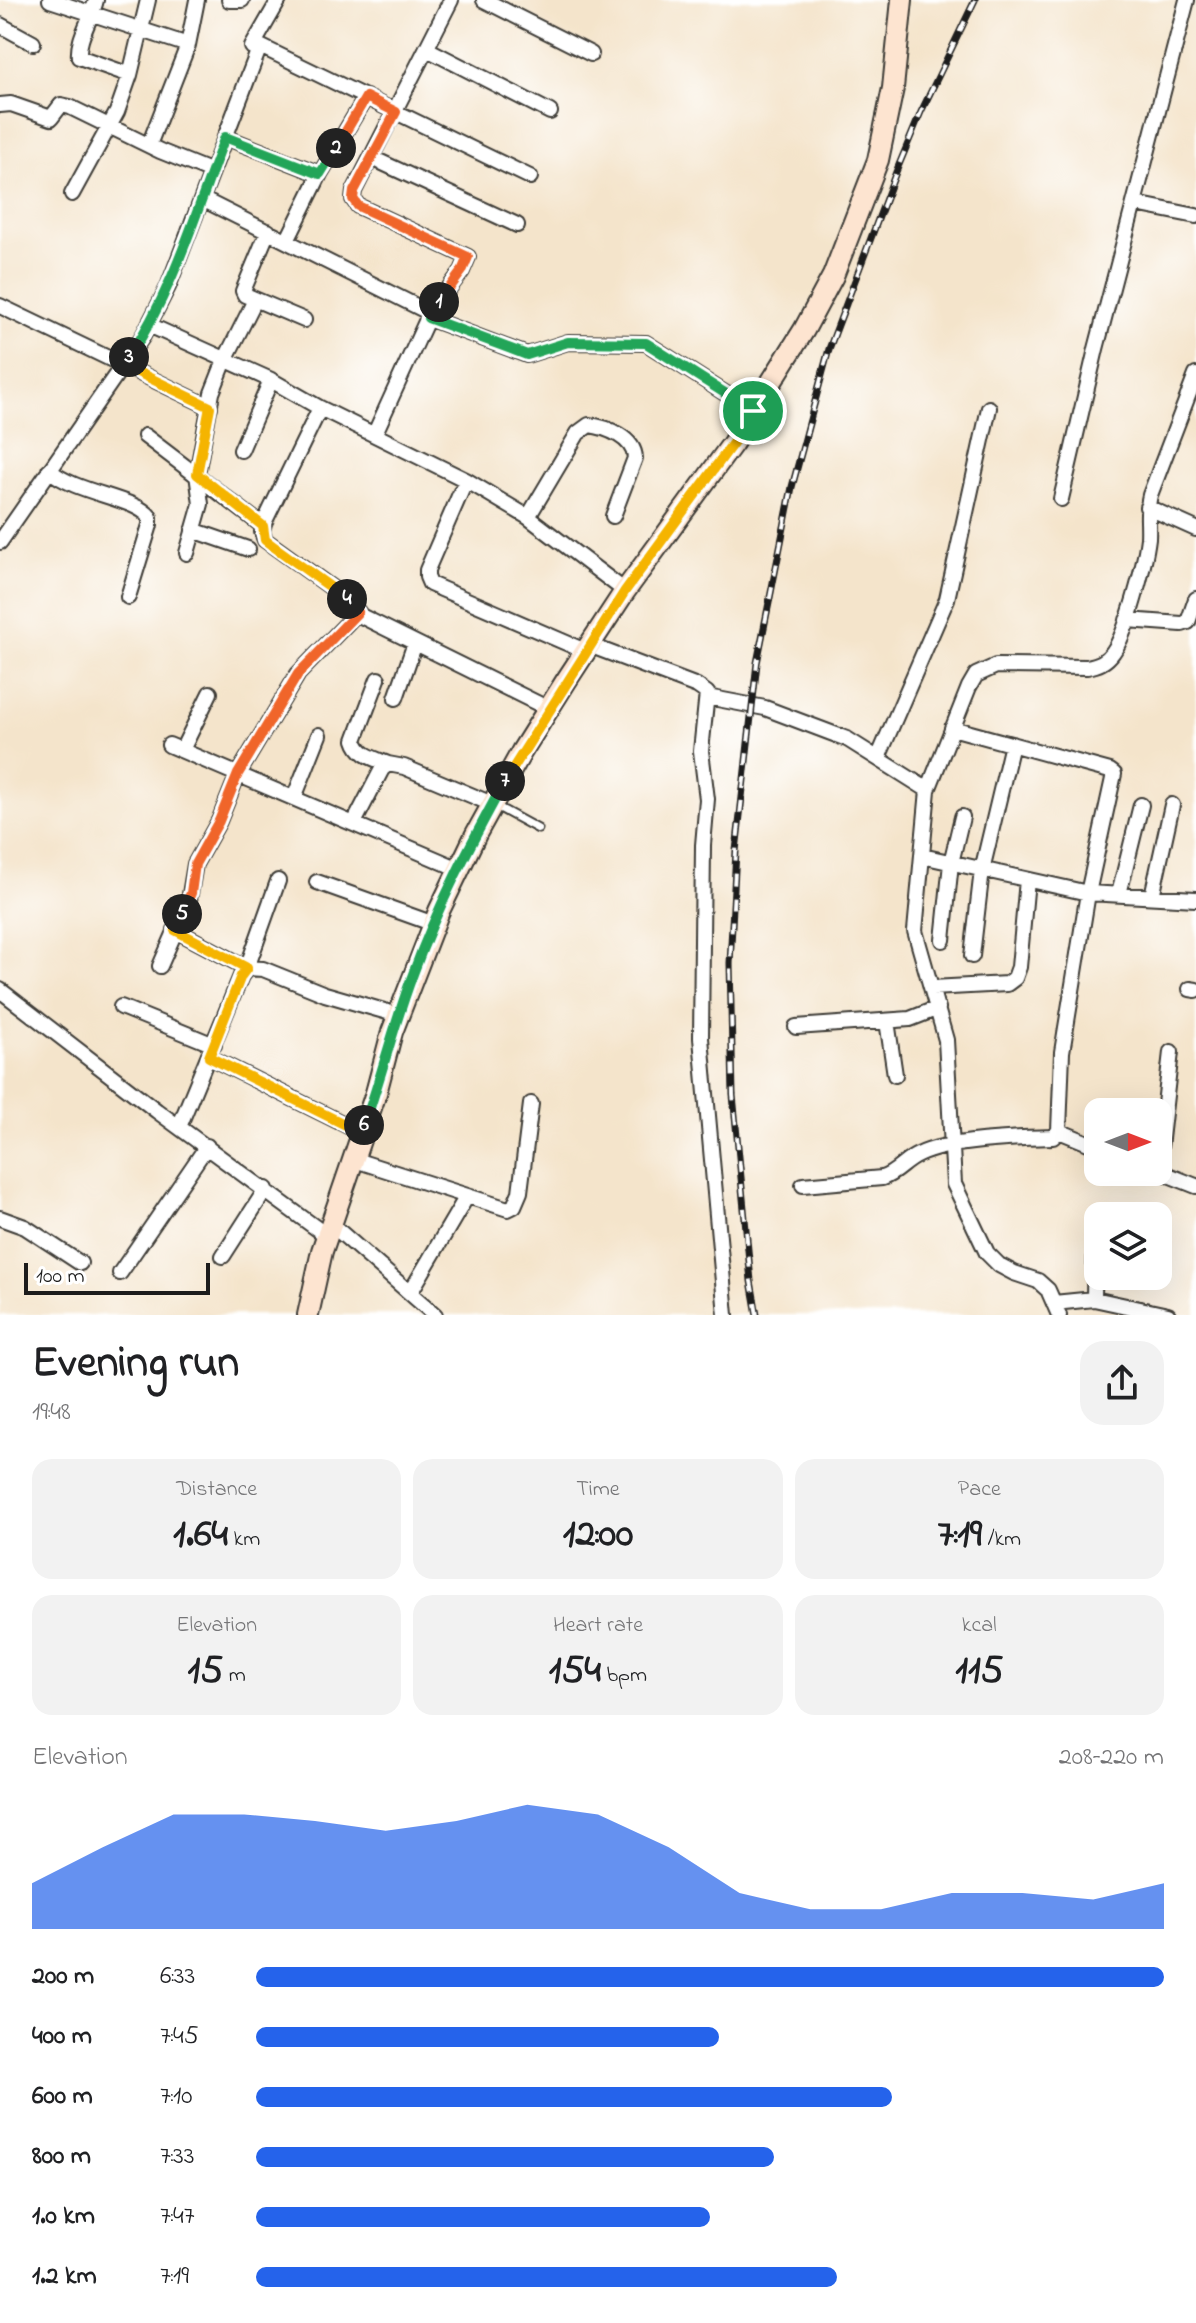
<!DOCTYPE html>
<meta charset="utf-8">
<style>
:root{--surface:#fff;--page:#f2f2f2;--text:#202124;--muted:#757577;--accent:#2563eb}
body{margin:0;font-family:"Indie Flower",sans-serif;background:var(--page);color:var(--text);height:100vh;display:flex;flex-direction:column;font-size:30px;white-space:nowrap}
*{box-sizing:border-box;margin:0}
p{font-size:26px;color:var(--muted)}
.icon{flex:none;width:44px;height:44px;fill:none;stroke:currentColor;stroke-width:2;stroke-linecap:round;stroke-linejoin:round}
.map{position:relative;height:1315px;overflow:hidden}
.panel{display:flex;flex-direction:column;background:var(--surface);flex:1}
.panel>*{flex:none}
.needle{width:52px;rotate:90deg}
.tools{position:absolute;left:1084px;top:1098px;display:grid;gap:16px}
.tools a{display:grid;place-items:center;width:88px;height:88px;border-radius:16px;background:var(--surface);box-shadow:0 8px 32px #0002;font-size:40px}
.scale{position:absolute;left:24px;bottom:20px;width:186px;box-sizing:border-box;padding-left:8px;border:4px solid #1c1c1c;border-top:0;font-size:22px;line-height:28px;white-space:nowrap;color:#1c1c1c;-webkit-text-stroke:6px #fff;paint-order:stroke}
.pin{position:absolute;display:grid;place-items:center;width:68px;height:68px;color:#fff;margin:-34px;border:4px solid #fff;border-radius:50%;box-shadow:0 2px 8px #0007}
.km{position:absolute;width:40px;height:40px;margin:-20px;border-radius:50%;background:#222;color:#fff;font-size:22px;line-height:40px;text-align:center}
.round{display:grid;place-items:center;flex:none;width:84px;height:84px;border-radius:24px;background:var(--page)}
.head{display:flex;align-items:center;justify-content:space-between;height:136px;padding:0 32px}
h1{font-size:44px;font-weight:700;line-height:60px}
.figures{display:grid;grid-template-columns:repeat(3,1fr);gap:12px;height:136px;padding:8px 32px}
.figures div{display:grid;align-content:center;border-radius:20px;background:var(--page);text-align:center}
.figures b{font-size:40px;font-weight:700}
.figures small{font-size:22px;font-weight:400}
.figures p{font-size:22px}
.chart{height:224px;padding:16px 32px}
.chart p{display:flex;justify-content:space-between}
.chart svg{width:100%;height:144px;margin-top:8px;fill:var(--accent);opacity:.7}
ul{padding:0 32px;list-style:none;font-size:26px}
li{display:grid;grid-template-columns:128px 96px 1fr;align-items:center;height:60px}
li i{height:20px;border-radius:10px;background:var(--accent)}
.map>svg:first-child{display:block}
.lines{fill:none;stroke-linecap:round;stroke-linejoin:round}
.lane-casing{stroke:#3c3a36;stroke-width:11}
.street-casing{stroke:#3c3a36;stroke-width:18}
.secondary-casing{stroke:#3c3a36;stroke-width:24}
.lane{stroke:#fff;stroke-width:7}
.street{stroke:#fff;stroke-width:14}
.secondary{stroke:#fde4d0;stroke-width:20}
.rail-casing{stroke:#1c1c1c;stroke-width:7}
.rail{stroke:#fff;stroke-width:4;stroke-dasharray:12;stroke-linecap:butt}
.split-1-casing{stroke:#fff;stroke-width:16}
.split-2-casing{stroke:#fff;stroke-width:16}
.split-3-casing{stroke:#fff;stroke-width:16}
.split-4-casing{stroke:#fff;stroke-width:16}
.split-5-casing{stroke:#fff;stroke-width:16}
.split-6-casing{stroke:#fff;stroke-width:16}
.split-7-casing{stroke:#fff;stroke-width:16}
.split-8-casing{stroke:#fff;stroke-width:16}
.split-1{stroke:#22a559;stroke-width:10}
.split-2{stroke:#f0652b;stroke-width:10}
.split-3{stroke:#22a559;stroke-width:10}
.split-4{stroke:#f5b400;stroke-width:10}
.split-5{stroke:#f0652b;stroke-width:10}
.split-6{stroke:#f5b400;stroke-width:10}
.split-7{stroke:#22a559;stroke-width:10}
.split-8{stroke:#f5b400;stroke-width:10}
</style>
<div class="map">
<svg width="1196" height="1315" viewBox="0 0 1196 1315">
<rect width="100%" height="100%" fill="#fff"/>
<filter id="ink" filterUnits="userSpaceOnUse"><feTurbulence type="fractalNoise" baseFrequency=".0125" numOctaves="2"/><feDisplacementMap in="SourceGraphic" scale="16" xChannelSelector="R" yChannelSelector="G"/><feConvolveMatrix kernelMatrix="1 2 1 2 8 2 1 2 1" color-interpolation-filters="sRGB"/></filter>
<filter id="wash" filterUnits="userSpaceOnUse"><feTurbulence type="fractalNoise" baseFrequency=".006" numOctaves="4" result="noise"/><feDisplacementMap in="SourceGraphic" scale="32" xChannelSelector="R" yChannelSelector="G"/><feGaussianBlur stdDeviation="1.8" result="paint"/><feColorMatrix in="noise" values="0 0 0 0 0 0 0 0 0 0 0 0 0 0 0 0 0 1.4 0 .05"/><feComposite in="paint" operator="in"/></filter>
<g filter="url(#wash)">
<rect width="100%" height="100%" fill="#f4e4cb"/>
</g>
<g filter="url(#ink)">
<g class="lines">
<defs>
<path id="lane" d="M494,805L538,829"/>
<path id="street" d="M50,0L188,45
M96,0C92,18 77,39 79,57L130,75
M229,0H242
M484,0L591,54
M0,25L33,43
M260,46L530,177
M427,49L550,112
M0,105L11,104L51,118L61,105L70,107L160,151L212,172
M225,137L320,174
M149,145L188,45L197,0
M372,158L517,225
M72,194L117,112L130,75L148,0
M202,199L430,313
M1136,204L1196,216
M268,231L243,291L245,295L304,320
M287,241L320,174L366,97
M0,306L210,407
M428,318L527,355L568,342L646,343L753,411
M149,325L271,380L320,408L466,480L528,517L625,591
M320,408L264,523L262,532L265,540L350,601L361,616L549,709
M375,433L430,313L462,271L468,257L358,206L353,199L354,191L451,0
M145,436L263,526
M241,450L271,380
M49,470C77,494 134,497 150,517V525L128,597
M466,480L427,570V577L430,584L585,651
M1061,499L1096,349L1187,0
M1147,507L1196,529
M528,517L578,433L589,425C607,427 634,438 635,458L613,516
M193,530L248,549
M0,542L143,336L168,287L260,46L252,47L279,0
M187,553L201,504L197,474L212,393L225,360L255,300
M1127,620L1182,624L1188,622L1196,599
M589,645L697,686L707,693L701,751L707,799L703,845L701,1038L726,1315
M378,679L355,740C360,756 374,758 388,764
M707,697L765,708L847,739L928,790
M396,698L415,643
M169,745L459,869
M182,750L210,693
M878,758L947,599L989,408
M294,798L319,735
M354,823L382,769L388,764L404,767L492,804
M922,856L1088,893L1196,899
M317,882L434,924
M1119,894L1141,805
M1152,896L1172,805
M175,930L247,968L278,881
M943,940L951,863L962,817
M972,956L982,870L1012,744
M160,966L189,900L195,864L219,821L238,774L298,674L358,612
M932,988L1007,984L1015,978L1019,967L1027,880
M1190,989L1196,990
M0,990L157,1111L327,1236
M121,1007L214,1045
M887,1021L895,1075
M796,1027L910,1019L938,1008
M209,1057L362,1133
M179,1127L241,976L247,968L263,969L325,994L398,1015
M1059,1131L1098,1147
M352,1159L508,1209L514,1206L520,1192L531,1104
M1158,1165L1171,1052
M1158,1171L1196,1186
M803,1185L882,1178C897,1173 904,1161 918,1155C948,1140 1018,1138 1053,1137L1059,1131L1062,1052L1088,893L1114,774L1110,771L952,728
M0,1218L25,1227L80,1263
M331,1224L435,1315
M223,1256L266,1189
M120,1273L207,1146
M410,1293L467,1196
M1094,1299L1095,1240
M1054,1303L1094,1299L1168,1315
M1059,1315L1048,1290L1038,1281L1014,1273L999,1265L987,1253L954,1184L946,1040L915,931L928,790L969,687L976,675L996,666L1087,667C1098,665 1106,662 1113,652C1127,633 1145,563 1148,538C1149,523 1146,510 1150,495L1196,375"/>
<path id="secondary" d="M308,1315L322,1251L376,1093L392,1032L439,911L476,834L522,751L566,681L625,591L733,443L804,330L833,276L878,160L893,88L902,0"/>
</defs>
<use href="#lane" class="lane-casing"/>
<use href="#street" class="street-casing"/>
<use href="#secondary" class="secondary-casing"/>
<use href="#lane" class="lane"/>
<use href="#street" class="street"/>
<use href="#secondary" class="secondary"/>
<defs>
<path id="rail" d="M757,1315L751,1281L733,1095L730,963L736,851L757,663L792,487L829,349L896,172L921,112L975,0"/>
</defs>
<use href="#rail" class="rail-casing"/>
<use href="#rail" class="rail"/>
</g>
</g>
<g class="lines" filter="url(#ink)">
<defs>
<path id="split-1" d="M439,302L428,318L527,355L568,342L646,343L753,411"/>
<path id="split-2" d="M336,148L366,97L396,112L354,191L353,199L358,206L468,257L462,271L439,302"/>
<path id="split-3" d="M129,357C174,290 196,211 225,137L320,174L336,148"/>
<path id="split-4" d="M129,357L123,365L210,407L197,474L263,526L265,540L273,546L347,599"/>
<path id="split-5" d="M182,914L191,893L195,864L219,821L238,774L298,674L358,612L347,599"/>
<path id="split-6" d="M182,914L175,930L247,968L241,976L209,1057L362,1133L364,1125"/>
<path id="split-7" d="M364,1125C382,1075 394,1024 413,974C437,907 471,843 505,781"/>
<path id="split-8" d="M505,781L625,591L733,443L753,411"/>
</defs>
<use href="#split-1" class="split-1-casing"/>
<use href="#split-2" class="split-2-casing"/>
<use href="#split-3" class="split-3-casing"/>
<use href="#split-4" class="split-4-casing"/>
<use href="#split-5" class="split-5-casing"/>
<use href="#split-6" class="split-6-casing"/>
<use href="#split-7" class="split-7-casing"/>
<use href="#split-8" class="split-8-casing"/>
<use href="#split-1" class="split-1"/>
<use href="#split-2" class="split-2"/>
<use href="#split-3" class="split-3"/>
<use href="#split-4" class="split-4"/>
<use href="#split-5" class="split-5"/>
<use href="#split-6" class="split-6"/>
<use href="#split-7" class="split-7"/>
<use href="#split-8" class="split-8"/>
</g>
</svg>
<div class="tools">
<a><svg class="needle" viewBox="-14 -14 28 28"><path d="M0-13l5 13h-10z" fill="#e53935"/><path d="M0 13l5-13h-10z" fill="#757577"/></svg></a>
<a><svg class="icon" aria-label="layers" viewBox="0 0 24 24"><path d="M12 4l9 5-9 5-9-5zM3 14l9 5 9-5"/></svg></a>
</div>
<div class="scale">100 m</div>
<div class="pin" style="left:753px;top:411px;background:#1e9e55"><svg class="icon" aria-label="arrive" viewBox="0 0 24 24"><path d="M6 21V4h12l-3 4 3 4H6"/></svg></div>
<b class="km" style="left:439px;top:302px">1</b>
<b class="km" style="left:336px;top:148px">2</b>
<b class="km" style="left:129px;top:357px">3</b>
<b class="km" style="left:347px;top:599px">4</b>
<b class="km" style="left:182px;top:914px">5</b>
<b class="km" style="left:364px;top:1125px">6</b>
<b class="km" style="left:505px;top:781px">7</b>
</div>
<section class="panel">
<div class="head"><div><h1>Evening run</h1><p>19:48</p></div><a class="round"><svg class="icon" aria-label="share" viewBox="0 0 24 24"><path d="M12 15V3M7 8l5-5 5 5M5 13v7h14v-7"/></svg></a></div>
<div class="figures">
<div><p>Distance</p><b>1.64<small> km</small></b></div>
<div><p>Time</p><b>12:00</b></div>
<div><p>Pace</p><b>7:19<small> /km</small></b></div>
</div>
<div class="figures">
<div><p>Elevation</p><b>15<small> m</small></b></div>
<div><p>Heart rate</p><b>154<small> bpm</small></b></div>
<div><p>kcal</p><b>115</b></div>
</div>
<div class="chart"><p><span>Elevation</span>208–220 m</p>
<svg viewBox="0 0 160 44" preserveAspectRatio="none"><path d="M0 44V30L10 19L20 9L30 9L40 11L50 14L60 11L70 6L80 9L90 19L100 33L110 38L120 38L130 33L140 33L150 35L160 30V44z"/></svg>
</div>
<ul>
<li><b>200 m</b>6:33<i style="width:100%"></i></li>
<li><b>400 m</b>7:45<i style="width:51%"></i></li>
<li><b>600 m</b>7:10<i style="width:70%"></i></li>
<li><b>800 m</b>7:33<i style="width:57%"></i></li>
<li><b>1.0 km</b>7:47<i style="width:50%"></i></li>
<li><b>1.2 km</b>7:19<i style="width:64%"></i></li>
</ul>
</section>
